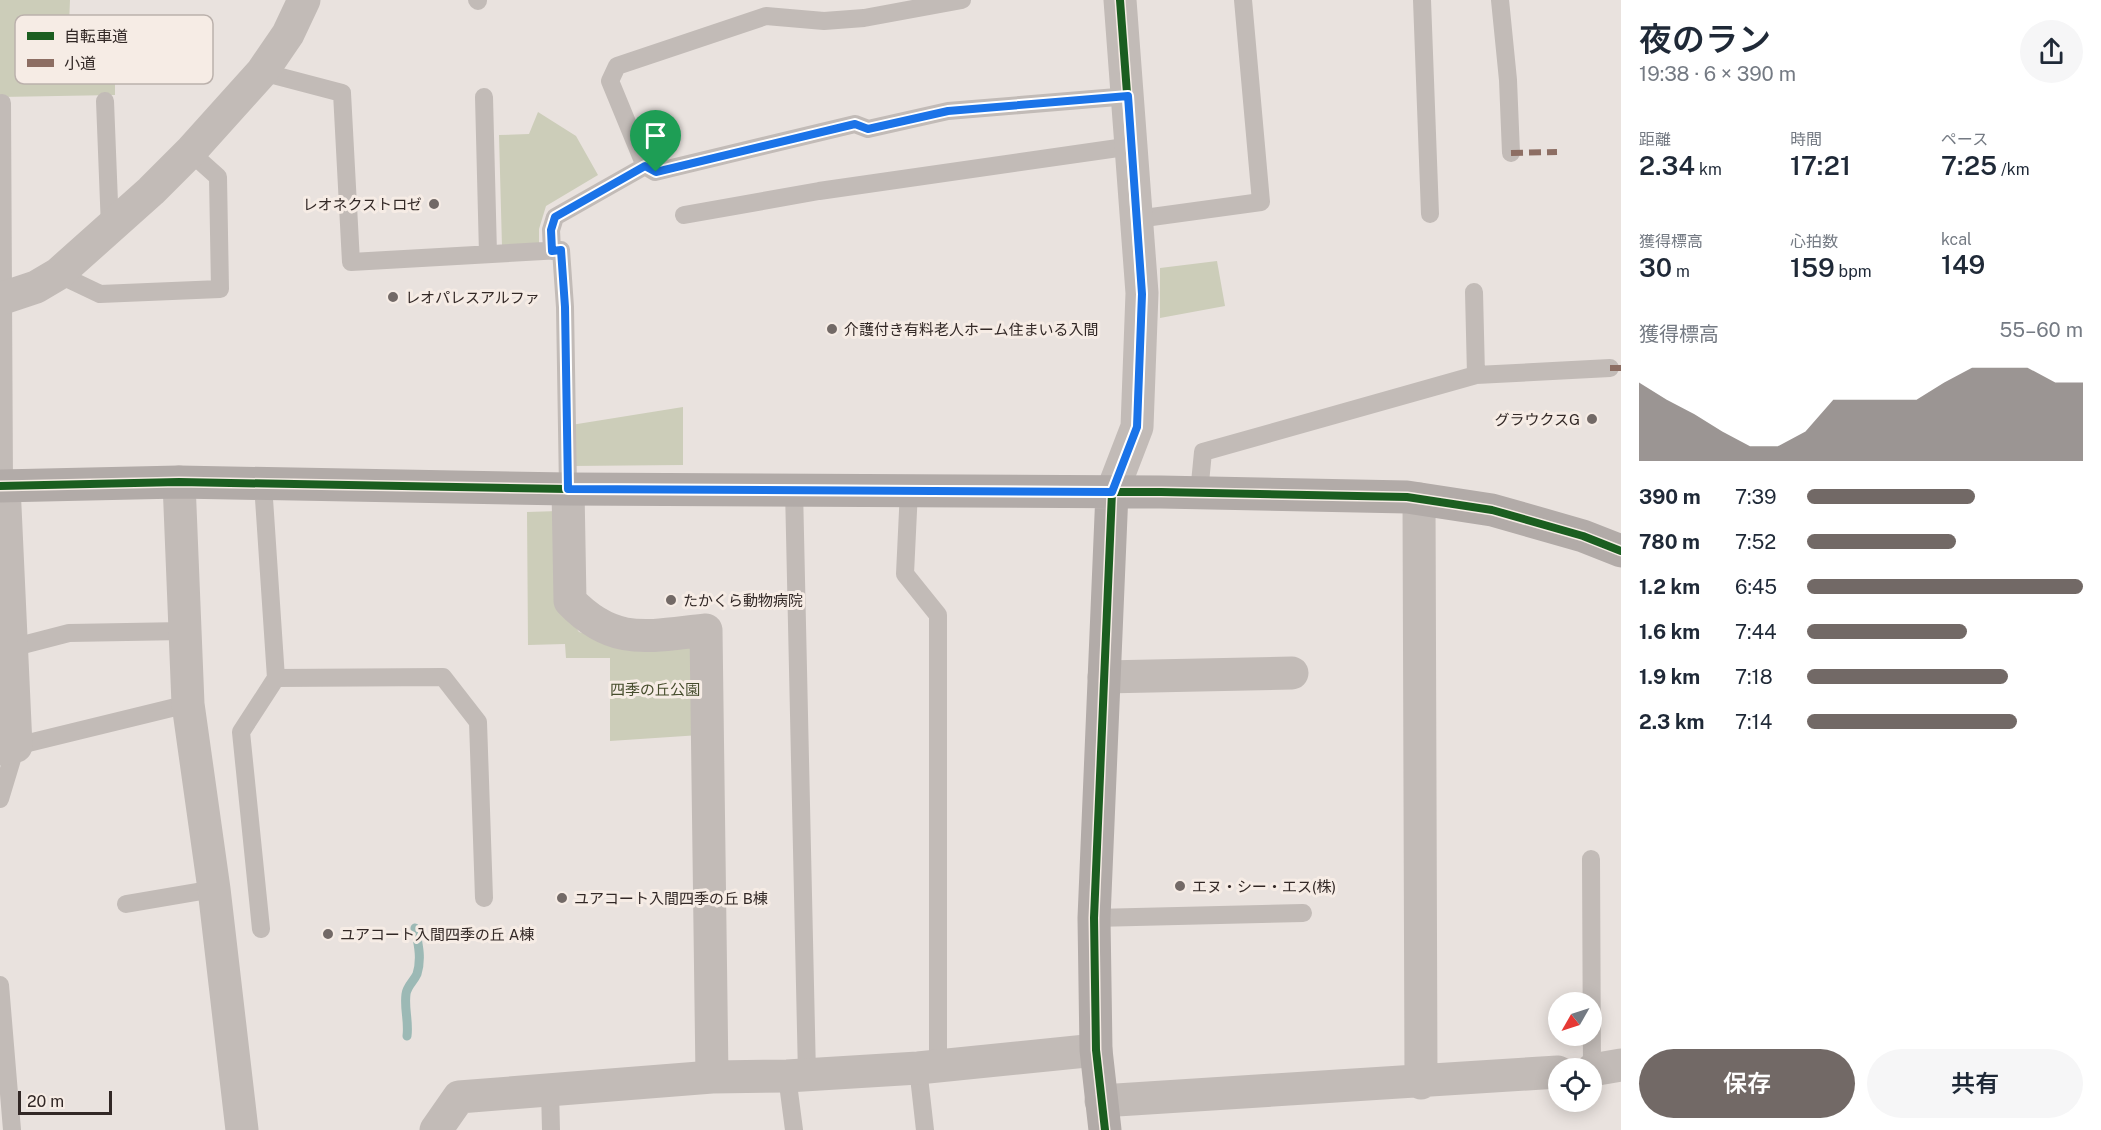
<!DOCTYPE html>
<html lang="ja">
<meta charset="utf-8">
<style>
:root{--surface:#fff;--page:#f6f6f7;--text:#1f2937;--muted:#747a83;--accent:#726966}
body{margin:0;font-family:"Public Sans","Noto Sans JP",sans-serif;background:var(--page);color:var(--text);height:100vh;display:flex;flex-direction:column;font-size:22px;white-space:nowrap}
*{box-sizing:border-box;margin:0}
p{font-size:20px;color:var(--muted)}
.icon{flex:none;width:33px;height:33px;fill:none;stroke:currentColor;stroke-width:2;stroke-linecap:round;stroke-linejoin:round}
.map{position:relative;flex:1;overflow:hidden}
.panel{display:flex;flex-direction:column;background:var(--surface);width:480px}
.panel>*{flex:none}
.needle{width:39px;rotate:231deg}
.fabs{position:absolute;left:1548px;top:992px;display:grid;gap:12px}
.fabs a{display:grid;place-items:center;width:54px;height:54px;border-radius:50%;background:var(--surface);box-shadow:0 3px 15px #0003;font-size:30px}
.scale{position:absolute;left:18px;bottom:15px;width:94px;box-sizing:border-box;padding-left:6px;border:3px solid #322826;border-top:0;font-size:16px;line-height:21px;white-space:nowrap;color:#322826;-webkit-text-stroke:4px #f6ece5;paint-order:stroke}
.pin{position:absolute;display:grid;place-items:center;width:51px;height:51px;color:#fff;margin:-62px -26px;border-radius:50% 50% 50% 0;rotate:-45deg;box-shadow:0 0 6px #0007}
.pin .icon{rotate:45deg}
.round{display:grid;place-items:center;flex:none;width:63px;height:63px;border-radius:32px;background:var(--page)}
.summary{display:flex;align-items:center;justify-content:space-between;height:102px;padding:0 18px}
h1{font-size:33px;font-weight:600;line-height:45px}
.stats{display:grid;grid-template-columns:repeat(3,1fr);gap:9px;height:102px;padding:6px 18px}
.stats div{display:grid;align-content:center}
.stats b{font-size:26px;font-weight:600}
.stats small{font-size:16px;font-weight:400}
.stats p{font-size:16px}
.chart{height:168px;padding:12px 18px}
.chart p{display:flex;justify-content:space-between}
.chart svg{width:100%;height:108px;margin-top:6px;fill:var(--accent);opacity:.7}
.cta{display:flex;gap:12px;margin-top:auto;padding:12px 18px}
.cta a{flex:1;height:69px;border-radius:36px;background:var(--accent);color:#fff;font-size:24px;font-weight:600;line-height:69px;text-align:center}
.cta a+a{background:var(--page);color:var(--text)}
ul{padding:0 18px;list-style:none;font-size:20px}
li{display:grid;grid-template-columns:96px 72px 1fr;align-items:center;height:45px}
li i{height:15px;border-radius:8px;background:var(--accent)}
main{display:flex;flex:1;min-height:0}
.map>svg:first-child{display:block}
.green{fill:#cccdb9}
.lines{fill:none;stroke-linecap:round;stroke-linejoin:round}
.stream{stroke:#9cb9b5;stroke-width:9}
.lane{stroke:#c2bbb7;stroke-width:18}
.street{stroke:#c2bbb7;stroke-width:33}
.secondary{stroke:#b2aba8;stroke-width:33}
.quiet{stroke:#8d6e63;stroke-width:6;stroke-dasharray:12 6;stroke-linecap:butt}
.cycleway-casing{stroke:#f6ece5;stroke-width:11}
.cycleway{stroke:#1b5e20;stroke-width:8}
.route-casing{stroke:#fff;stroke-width:12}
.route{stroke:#1a73e8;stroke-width:8}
.poi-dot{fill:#726966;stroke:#f6ece5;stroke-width:2}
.labels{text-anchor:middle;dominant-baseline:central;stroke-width:6;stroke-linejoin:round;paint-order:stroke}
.poi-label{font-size:15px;fill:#322826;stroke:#f6ece5;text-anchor:start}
.park-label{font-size:15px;fill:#464d2d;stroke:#f6ece5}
.key{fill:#f6ece5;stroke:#bbb1ac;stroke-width:1.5}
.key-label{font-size:16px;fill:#322826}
</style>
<main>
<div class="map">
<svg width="1621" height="1130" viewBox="0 0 1621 1130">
<rect width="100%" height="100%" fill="#e9e2de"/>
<path class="green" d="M0,0H70L68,49L115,48V95L0,97Z
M538,112L576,136L598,175L546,206L539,229V245L502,247L499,135L529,134Z
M1217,261L1225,306L1160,318V268Z
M683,407V465L571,466V425Z
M559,511V604L579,632L633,646L691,640L700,735L610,741V658H566L565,644L528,645L527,512Z"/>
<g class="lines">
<path class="stream" d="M407,1036C409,1021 404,1009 406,994C407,986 414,981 417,974C422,958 418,943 415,928"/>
<path class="lane" d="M477,0L478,1
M962,0L864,18L824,21L766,16L617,66L610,81L645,166L655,172L855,124L868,129L948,111L1129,96
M1422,0L1430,214
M1500,0L1508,80L1511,153
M262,72L342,93L351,262L561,250L565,307L568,489
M484,97L488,254
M105,101L110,228
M2,103L4,485
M684,215L819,191L1132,146
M1137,219L1261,202L1243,0
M552,251L551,230L555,217L645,166
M58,274L100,294L220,289L218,177L190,152
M1474,292L1476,375
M263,484L276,678L443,677L478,722L484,898
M794,489L807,1075
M909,490L905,574L938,615V1067
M1199,493L1203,452L1476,375L1610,368
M11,648L69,633L184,631
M0,799L16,746L188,704
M1591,859L1592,1070
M126,904L214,889
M1094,918L1303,913
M261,929L241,732L276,678
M0,985L12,1130
M918,1068L925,1130
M787,1076L794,1130
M550,1090L551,1130"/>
<path class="street" d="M0,299L36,287L58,274L151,191L190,152L262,72L288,34L304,0
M179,482L188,704L214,889L242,1130
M568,489L570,601C614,647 648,636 706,630L712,1077
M1112,492L1137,427L1142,293L1120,0
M1419,499L1421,1083
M1104,677L1292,673
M0,749L16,746L4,485
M1592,1070L1621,1065
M1101,1101L1558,1072
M436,1130L459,1097L712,1077L787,1076L918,1068L1096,1050"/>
<path class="secondary" d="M0,486L179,482L568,489L1161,492L1407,497L1492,510L1583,536L1621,551
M1105,1130L1096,1050L1094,918L1112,492"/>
<path class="quiet" d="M1511,153L1557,152
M1610,368H1621"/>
<defs>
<path id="cycleway" d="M0,486L179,482L568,489L1161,492L1407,497L1492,510L1583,536L1621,551
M1105,1130L1096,1050L1094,918L1112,492L1137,427L1142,293L1120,0"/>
</defs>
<use href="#cycleway" class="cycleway-casing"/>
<use href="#cycleway" class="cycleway"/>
</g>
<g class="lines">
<defs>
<path id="route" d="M1128,96L1142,294L1137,427L1112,492L568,489L565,307L561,250L552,251L551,230L555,217L645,166L656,172L855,124L868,129L948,111Z"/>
</defs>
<use href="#route" class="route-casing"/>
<use href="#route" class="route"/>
</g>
<g class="poi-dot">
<circle cx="434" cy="204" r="6"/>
<circle cx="393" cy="297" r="6"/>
<circle cx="832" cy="329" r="6"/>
<circle cx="1592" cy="419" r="6"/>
<circle cx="671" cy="600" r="6"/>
<circle cx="1180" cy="886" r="6"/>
<circle cx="562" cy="898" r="6"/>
<circle cx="328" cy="934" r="6"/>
</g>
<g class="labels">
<g class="poi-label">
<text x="422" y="204" text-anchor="end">レオネクストロゼ</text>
<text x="405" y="297">レオパレスアルファ</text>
<text x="844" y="329">介護付き有料老人ホーム住まいる入間</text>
<text x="1580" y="419" text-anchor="end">グラウクスG</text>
<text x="683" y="600">たかくら動物病院</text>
<text x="1192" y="886">エヌ・シー・エス(株)</text>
<text x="574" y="898">ユアコート入間四季の丘 B棟</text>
<text x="340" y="934">ユアコート入間四季の丘 A棟</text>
</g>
<g class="park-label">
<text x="655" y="689">四季の丘公園</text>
</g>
</g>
<rect x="15" y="15" width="198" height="69" rx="9" class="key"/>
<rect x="27" y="32" width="27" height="8" fill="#1b5e20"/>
<rect x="27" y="59" width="27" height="8" fill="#8d6e63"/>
<g class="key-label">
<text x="64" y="42">自転車道</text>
<text x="64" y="69">小道</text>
</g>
</svg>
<div class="fabs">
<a><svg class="needle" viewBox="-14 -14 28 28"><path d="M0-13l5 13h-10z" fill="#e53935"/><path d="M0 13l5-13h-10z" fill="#747a83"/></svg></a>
<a><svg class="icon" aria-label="locate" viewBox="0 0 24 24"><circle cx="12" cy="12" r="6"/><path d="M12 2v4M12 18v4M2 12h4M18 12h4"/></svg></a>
</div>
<div class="scale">20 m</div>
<div class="pin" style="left:656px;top:172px;background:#1e9e55"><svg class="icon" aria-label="arrive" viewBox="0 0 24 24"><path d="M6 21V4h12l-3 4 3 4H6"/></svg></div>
</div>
<section class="panel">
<div class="summary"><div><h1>夜のラン</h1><p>19:38 · 6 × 390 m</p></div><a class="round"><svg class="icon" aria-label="share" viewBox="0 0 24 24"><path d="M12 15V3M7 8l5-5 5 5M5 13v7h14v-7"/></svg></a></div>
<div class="stats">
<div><p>距離</p><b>2.34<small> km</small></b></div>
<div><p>時間</p><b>17:21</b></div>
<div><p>ペース</p><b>7:25<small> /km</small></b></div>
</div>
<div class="stats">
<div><p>獲得標高</p><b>30<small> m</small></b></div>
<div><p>心拍数</p><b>159<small> bpm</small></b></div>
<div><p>kcal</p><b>149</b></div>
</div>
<div class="chart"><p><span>獲得標高</span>55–60 m</p>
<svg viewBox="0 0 160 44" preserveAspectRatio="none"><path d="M0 44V12L10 19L20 25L30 32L40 38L50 38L60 32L70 19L80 19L90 19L100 19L110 12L120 6L130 6L140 6L150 12L160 12V44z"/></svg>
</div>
<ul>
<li><b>390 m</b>7:39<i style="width:61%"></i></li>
<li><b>780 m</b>7:52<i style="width:54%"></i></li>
<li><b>1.2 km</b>6:45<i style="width:100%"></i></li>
<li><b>1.6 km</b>7:44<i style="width:58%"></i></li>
<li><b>1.9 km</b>7:18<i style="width:73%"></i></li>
<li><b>2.3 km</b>7:14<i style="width:76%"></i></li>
</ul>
<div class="cta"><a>保存</a><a>共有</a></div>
</section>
</main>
